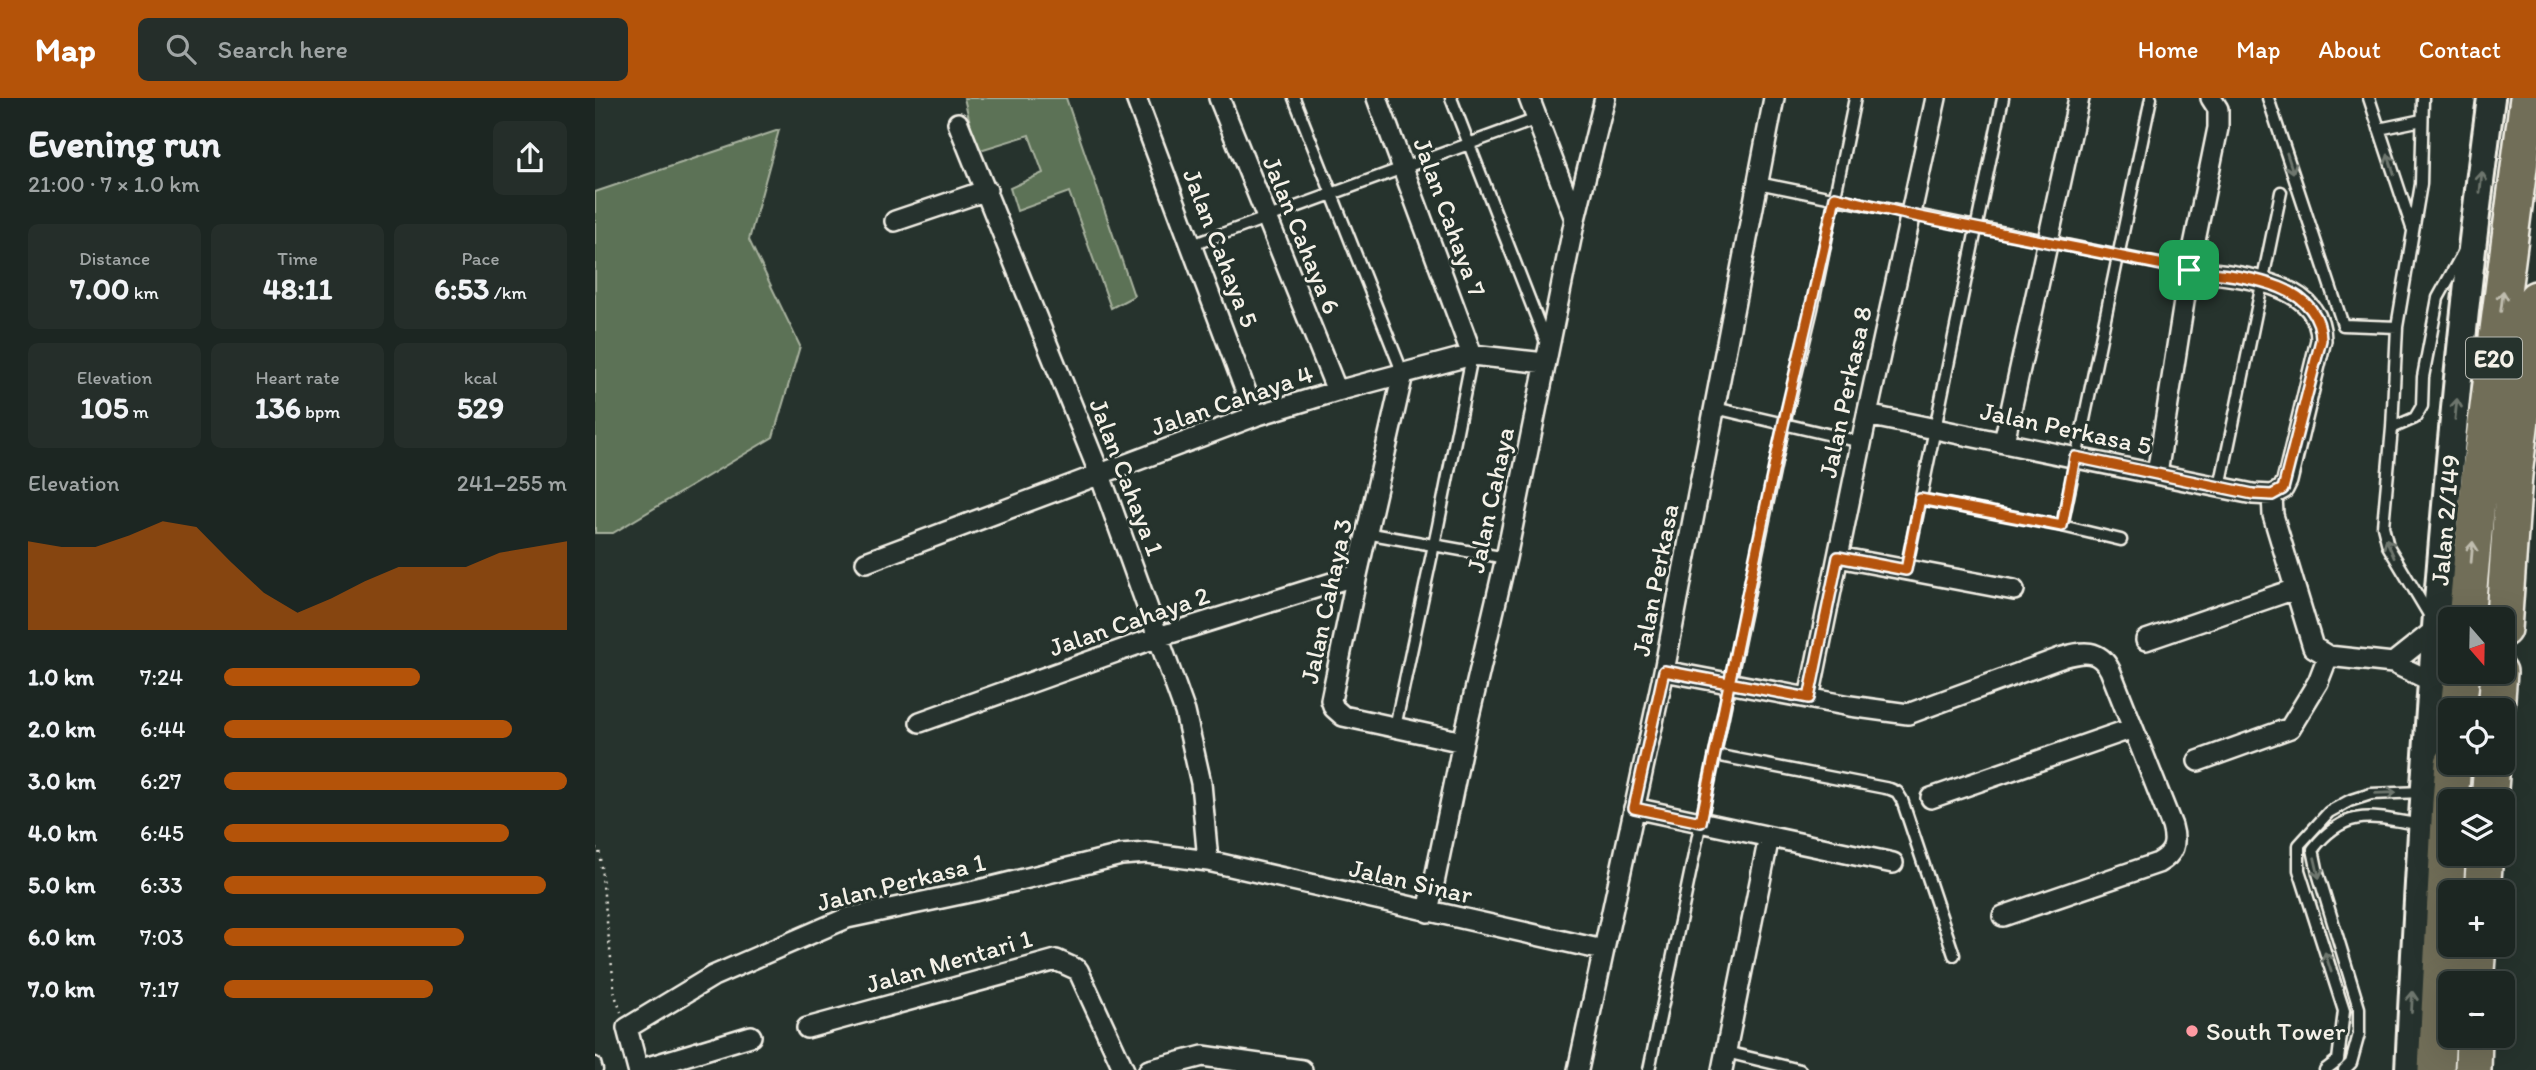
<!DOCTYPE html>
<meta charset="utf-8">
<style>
:root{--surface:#1c2622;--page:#252e2a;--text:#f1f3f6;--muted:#a0a5a5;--line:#3a4340;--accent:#b45309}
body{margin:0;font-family:Itim,sans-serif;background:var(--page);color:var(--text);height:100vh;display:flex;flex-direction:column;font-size:26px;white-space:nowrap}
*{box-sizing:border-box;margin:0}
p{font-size:23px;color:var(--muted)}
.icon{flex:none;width:38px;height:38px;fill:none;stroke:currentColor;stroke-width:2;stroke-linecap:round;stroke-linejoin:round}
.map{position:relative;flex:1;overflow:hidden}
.side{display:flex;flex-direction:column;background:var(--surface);width:595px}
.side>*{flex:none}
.needle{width:46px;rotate:160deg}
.buttons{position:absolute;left:1843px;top:509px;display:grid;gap:14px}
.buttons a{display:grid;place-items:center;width:77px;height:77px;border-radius:10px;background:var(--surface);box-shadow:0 7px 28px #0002,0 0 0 2px var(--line);font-size:35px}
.pin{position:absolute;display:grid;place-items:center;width:60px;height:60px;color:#fff;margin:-30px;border-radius:14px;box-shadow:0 4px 10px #0006}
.round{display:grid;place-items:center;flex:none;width:74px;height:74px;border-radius:10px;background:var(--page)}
.summary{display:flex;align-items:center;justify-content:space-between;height:119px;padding:0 28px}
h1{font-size:38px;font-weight:700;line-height:52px}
.stats{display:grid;grid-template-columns:repeat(3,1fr);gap:10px;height:119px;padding:7px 28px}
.stats div{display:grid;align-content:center;border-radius:10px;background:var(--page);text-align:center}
.stats b{font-size:30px;font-weight:700}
.stats small{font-size:19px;font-weight:400}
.stats p{font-size:19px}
.chart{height:196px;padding:14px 28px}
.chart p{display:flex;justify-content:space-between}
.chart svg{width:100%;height:126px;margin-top:7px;fill:var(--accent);opacity:.7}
ul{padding:0 28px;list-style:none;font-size:23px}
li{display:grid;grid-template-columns:112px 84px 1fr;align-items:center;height:52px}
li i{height:18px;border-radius:9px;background:var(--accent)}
header{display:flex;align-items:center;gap:42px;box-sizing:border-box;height:98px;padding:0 35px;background:var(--accent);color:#fff}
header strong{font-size:33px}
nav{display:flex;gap:38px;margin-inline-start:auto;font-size:24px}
.search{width:490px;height:63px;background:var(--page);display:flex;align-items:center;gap:18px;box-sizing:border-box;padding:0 24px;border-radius:10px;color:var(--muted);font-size:26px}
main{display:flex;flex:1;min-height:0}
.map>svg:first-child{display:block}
.green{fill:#5c7256;stroke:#a8b29f;stroke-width:2}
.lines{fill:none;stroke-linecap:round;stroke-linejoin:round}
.service-casing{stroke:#f4f1e8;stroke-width:15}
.minor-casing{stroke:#f4f1e8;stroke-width:24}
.secondary-casing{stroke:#f4f1e8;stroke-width:32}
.motorway-casing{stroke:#f4f1e8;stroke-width:40}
.path{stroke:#f4f1e8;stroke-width:2.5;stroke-dasharray:2 5;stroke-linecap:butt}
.service{stroke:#26332d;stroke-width:10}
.minor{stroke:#26332d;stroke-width:19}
.secondary{stroke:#26332d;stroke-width:26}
.motorway{stroke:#716e59;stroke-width:35}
.oneway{stroke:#6e766e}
.oneway2{stroke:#c0bdaf}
.route-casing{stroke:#fff;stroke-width:14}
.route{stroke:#b45309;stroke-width:9}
.poi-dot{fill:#ff9aa2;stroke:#26332d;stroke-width:2.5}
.labels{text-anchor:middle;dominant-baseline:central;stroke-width:6;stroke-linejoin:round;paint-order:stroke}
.shield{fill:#26332d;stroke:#b6b8b0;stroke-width:2}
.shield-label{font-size:24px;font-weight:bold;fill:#f4f1e8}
.street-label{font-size:26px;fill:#f4f1e8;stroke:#26332d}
.poi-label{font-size:26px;fill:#f4f1e8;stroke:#26332d;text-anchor:start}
</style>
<header>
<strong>Map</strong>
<div class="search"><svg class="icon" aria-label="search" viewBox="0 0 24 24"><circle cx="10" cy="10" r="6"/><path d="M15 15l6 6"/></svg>Search here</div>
<nav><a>Home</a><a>Map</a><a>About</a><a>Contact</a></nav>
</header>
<main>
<section class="side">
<div class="summary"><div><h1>Evening run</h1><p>21:00 · 7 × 1.0 km</p></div><a class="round"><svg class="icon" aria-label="share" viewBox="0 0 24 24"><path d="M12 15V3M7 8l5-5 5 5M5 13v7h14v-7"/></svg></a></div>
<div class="stats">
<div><p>Distance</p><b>7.00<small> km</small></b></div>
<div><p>Time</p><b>48:11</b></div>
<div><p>Pace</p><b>6:53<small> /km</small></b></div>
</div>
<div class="stats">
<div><p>Elevation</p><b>105<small> m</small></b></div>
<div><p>Heart rate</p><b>136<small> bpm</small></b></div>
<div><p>kcal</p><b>529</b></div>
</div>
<div class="chart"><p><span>Elevation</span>241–255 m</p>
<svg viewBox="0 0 160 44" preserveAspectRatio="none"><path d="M0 44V13L10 15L20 15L30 11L40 6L50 8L60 20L70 31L80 38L90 33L100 27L110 22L120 22L130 22L140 17L150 15L160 13V44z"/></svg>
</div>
<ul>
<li><b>1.0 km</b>7:24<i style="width:57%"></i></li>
<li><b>2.0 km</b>6:44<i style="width:84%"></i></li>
<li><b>3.0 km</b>6:27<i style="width:100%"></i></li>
<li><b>4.0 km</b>6:45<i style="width:83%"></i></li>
<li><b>5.0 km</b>6:33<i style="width:94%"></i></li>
<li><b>6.0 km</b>7:03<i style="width:70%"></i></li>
<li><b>7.0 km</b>7:17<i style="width:61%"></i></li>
</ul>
</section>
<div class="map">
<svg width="1941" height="972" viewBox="0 0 1941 972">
<rect width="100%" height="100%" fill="#26332d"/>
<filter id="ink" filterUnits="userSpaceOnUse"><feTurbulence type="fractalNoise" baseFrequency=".0143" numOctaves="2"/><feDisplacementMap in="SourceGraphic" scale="14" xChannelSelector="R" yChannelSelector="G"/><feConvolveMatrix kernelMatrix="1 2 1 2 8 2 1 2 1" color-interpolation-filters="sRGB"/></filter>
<g filter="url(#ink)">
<path class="green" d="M369,0H471L539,198L516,210L474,94L422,113L415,90L448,75L434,37L382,53Z
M184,32L154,142L205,248L178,339L18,435H0V94Z"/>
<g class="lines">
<defs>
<path id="service" d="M699,0L808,276
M856,0L951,244
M1673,0L1748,227L1802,229
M1774,0L1817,130
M1784,31L1827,22
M1163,85L1594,172
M597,147L942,21
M1120,310L1266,344
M1797,330L1802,229L1826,86L1828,0
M1625,389L1686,94
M1325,401L1467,428L1526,442
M1467,428L1556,0
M771,435L911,460
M1311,472L1408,0
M1836,520L1793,448L1788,428L1797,330L1820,320L1827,308L1828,279L1843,200L1869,153
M800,629L843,428L877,258
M1120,657L1295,691L1302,694L1307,702L1359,857
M1131,954L1205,972
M0,965L2,972
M1054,972L1189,326L1217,211L1260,0
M1730,972L1743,962L1749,913L1704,772V747L1734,714L1754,703L1776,696L1827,694
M1749,972L1756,965L1764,936V910L1723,775L1718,751C1752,708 1779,719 1827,727"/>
<path id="minor" d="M541,0L660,318
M624,0L742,293
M782,0L877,257
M934,0L980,121
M363,25L505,377L590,614L606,685L613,763
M300,123L392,92
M1594,172C1637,178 1726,181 1726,242L1692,383L1688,391L1677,397L1678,417L1718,549L1733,558L1798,565
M808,276L762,477L736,602L739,610L748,618L868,644
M1272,317L1658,396L1677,397
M1409,344L1484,0
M1562,376L1594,172L1623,30V11L1616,0
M1243,459L1419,492
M271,464L660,318L742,293L877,257L950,265
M1551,542L1700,491
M1069,573L1255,608L1313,616L1468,559C1488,553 1504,551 1515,572L1577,728C1582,746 1579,756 1563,765L1408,818
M1838,584L1798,565L1842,530
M1214,600L1272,317L1341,0
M325,624L563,539L762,477
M1603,663L1695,630L1723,584L1733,558
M1336,700L1538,630
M1039,710L1298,765
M833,814L868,644L911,460L980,121L1010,0
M212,930L461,862L483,872L529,972
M43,972L32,930L118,878L252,820L380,793L526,757L552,755L613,763L1008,852
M43,972L156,938
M554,972L608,958L707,972
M983,972L1069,573L1179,0
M1127,972L1174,739"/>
<path id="secondary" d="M1814,972C1830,647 1852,322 1896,0"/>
<path id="motorway" d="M1871,522L1885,371L1933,0
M1908,531L1919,377L1941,201
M1863,612L1867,574
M1901,612L1904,574
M1855,704L1858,665
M1894,704L1897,665
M1887,794L1890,756
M1880,886L1883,847
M1841,972L1855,704
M1878,972L1879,938"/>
</defs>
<use href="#service" class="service-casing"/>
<use href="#minor" class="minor-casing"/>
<use href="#secondary" class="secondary-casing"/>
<use href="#motorway" class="motorway-casing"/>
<path class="path" d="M0,750L4,751L20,897L26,914"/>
<use href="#service" class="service"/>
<use href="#minor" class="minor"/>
<use href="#secondary" class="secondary"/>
<use href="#motorway" class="motorway"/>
</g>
<defs><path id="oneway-shaft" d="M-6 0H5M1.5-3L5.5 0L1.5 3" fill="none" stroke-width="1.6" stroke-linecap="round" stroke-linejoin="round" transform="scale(1.75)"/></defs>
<g class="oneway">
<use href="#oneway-shaft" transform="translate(1695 65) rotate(72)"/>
<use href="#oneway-shaft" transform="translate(1796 66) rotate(-108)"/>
<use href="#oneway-shaft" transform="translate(1886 84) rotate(-84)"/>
<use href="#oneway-shaft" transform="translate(1861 311) rotate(-84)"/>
<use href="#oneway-shaft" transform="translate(1795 450) rotate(-113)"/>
<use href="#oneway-shaft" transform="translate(1791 695) rotate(-2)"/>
<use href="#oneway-shaft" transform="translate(1722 770) rotate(77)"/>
<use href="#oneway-shaft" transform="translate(1733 864) rotate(-108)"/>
<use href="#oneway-shaft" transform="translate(1817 904) rotate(-87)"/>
</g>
<g class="oneway2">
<use href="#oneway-shaft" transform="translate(1907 203) rotate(-83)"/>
<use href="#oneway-shaft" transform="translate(1877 454) rotate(-85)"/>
</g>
</g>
<g class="lines" filter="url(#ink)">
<defs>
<path id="route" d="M1594,172L1315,117L1240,99C1224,176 1205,252 1188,328C1159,460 1133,592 1106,724L1039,710L1069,573L1214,600L1243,459L1311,472L1325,401L1467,428L1480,359L1658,396L1677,397L1688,391L1726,242C1726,181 1638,178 1594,172"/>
</defs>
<use href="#route" class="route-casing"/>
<use href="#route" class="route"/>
</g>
<circle class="poi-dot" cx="1597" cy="933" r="7"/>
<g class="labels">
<rect class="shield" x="1871" y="239.5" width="56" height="41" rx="5"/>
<g class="shield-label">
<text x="1899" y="260">E20</text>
</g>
<g class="street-label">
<text transform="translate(855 119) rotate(70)">Jalan Cahaya 7</text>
<text transform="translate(707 137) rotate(68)">Jalan Cahaya 6</text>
<text transform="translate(626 150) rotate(69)">Jalan Cahaya 5</text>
<text transform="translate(1250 294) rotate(-78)">Jalan Perkasa 8</text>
<text transform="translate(637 302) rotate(-19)">Jalan Cahaya 4</text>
<text transform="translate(1471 330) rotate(12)">Jalan Perkasa 5</text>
<text transform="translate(532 379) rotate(69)">Jalan Cahaya 1</text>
<text transform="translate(895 402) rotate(-78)">Jalan Cahaya</text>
<text transform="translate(1850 422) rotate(-85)">Jalan 2/149</text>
<text transform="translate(1060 482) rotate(-79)">Jalan Perkasa</text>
<text transform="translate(731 503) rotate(-78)">Jalan Cahaya 3</text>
<text transform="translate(534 523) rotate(-19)">Jalan Cahaya 2</text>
<text transform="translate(816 783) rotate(13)">Jalan Sinar</text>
<text transform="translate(306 784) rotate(-14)">Jalan Perkasa 1</text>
<text transform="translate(354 863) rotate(-16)">Jalan Mentari 1</text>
</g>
<g class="poi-label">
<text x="1611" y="933">South Tower</text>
</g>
</g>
</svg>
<div class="buttons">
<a><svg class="needle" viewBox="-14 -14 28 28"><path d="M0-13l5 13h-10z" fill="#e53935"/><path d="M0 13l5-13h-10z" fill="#a0a5a5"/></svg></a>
<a><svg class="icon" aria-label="locate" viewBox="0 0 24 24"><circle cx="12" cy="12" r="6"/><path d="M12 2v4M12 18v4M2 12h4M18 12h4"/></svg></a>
<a><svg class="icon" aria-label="layers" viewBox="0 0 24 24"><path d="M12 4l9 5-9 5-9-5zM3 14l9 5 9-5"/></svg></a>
<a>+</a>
<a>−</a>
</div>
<div class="pin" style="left:1594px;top:172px;background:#1e9e55"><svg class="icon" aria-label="arrive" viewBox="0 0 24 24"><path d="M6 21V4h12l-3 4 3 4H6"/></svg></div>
</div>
</main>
